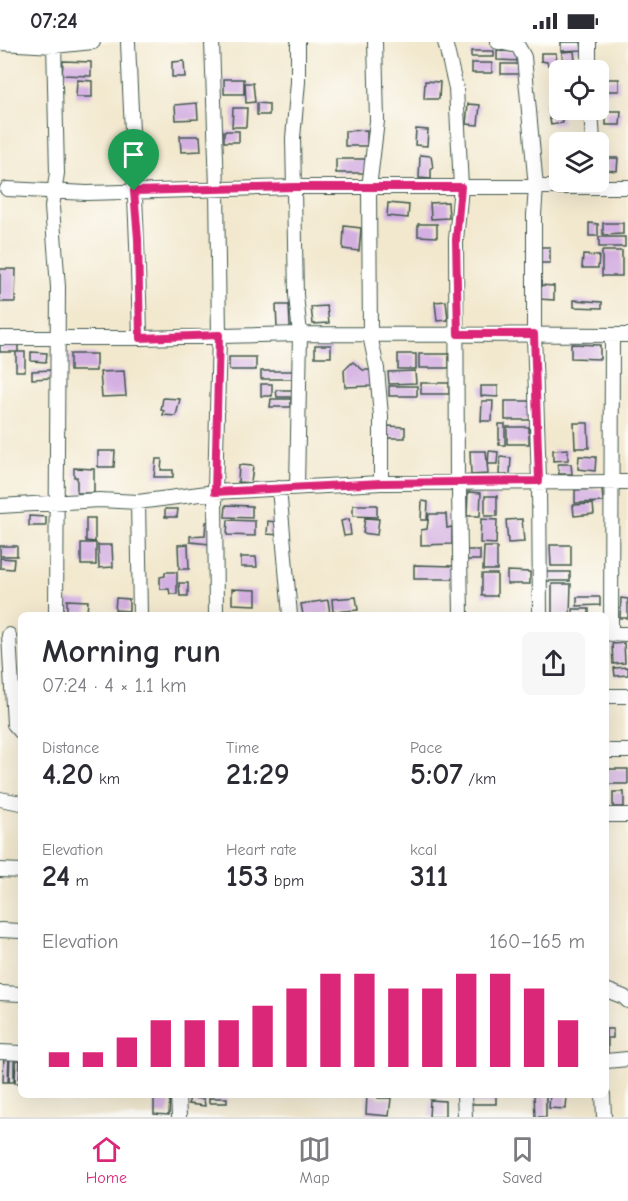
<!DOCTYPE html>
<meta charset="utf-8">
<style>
:root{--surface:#fff;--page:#f7f7f7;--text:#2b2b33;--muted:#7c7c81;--line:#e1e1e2;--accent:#db2777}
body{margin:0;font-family:"Comic Neue",sans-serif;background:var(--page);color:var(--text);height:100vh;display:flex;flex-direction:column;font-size:22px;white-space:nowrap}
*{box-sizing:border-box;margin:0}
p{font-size:20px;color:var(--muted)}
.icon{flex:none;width:33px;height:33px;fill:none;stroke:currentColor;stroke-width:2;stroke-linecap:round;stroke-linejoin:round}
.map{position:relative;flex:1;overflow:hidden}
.panel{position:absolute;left:18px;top:570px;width:591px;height:486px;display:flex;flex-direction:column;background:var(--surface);border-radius:9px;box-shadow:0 6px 24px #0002}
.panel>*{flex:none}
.fabs{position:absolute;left:549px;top:18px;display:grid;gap:12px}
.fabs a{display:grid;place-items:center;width:60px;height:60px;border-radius:9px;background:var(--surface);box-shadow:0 6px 24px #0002;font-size:30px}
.pin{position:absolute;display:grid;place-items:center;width:51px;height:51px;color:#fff;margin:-62px -26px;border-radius:50% 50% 50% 0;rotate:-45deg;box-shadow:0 0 6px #0007}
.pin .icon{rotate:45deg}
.round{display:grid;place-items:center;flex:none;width:63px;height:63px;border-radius:9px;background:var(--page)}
.headline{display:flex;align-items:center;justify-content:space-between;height:102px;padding:0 24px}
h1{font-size:33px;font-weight:800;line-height:45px}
.stats{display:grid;grid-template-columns:repeat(3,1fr);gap:9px;height:102px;padding:6px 24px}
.stats div{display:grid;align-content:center}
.stats b{font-size:30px;font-weight:800}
.stats small{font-size:16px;font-weight:400}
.stats p{font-size:16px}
.chart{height:168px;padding:12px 24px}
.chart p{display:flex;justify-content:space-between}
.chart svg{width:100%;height:108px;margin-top:6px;stroke:var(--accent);stroke-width:6}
.status{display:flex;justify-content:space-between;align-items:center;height:42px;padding:0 30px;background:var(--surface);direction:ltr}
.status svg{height:16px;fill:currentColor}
.tab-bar{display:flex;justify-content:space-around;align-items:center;height:84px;border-top:2px solid var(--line);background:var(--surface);font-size:16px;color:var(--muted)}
.tab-bar a{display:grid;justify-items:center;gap:3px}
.tab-bar .on{color:var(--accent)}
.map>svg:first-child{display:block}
.building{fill:#d4b0e2}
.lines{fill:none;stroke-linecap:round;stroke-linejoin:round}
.minor-casing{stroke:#3f574b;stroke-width:16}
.minor{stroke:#fff;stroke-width:14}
.route-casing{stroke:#fff;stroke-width:12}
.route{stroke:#db2777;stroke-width:8}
</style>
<div class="status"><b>07:24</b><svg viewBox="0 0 49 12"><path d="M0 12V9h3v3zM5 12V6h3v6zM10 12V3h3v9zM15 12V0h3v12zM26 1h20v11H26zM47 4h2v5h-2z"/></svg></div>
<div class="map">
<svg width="628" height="1075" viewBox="0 0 628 1075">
<rect width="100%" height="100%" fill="#fdfcf7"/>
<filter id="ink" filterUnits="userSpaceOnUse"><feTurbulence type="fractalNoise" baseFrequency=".0167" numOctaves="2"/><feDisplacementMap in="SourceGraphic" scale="12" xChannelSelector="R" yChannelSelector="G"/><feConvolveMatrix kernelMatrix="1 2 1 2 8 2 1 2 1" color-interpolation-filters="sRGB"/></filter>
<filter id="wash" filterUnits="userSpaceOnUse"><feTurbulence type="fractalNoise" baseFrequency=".008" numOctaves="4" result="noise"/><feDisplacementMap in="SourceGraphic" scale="24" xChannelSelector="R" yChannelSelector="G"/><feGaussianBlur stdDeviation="1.35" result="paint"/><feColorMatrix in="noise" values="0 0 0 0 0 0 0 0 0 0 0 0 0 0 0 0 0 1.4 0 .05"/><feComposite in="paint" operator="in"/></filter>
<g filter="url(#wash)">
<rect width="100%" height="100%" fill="#f2e8ce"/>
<g id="blocks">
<path class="building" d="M561,0H581L582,8L561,9Z
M471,9H494V15H471Z
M497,9L526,10V19L497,18Z
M574,9L576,28H563L562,10Z
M541,11H556L557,23H548L547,20L541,19Z
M63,19L91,20V34L62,33Z
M184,19L185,35H172V20Z
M472,21H492V31H472Z
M501,22H522V32H501Z
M224,37H244V52H224Z
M606,37H619V49H605Z
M77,38L92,39V55H76Z
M425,39L440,40L439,57H424Z
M245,41H253L255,60L246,61Z
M197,61L198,77L176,78L175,63Z
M257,61L269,62V73H257Z
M468,62L480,63L478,83L466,82Z
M560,65L563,81L551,83L548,67Z
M233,66H247L246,85H232Z
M606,69H621L620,83H606Z
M416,87L428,88L427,104L415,103Z
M367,88V104H345V89Z
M224,89H239V100H224Z
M180,94H200L201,109L181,110Z
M420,113L431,114L433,126L431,128V137L419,136Z
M608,116H618L617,129L607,128Z
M336,117H367V131H336Z
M448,160L449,176L431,177L430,161Z
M388,161L409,163L408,176L387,174Z
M589,181L598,182V194H589Z
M603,181H623V192L603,193Z
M418,182H437V195L418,194Z
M344,184L361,186L359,209L343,207Z
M599,195H625V205H599Z
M540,205H550V221H540Z
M602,209H622V234H602Z
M583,213L599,214L598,226H582Z
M0,227H16L15,260H0Z
M539,243L554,244V258L539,257Z
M574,258L602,260V266L574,265Z
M446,259L448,278L437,279L435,260Z
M276,263H289L290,286H277Z
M327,264L329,281L313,282L311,265Z
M18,301V310H16H25V329H16V310H0V302Z
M571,302L600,303V317L571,316Z
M315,303H331V315H315Z
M31,310L47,311L46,320L31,319Z
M70,312H96V329H70Z
M398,312H416V327H398Z
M419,312H449V326H419Z
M229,315H256V328H229Z
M353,320L363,328H371L372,344L345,345L344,328Z
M51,328V336L32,337V329Z
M124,329L126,354L102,355L100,330Z
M261,329H294V337H261Z
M415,329L416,341L389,342L388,330Z
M421,341H449V352H421Z
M261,342H272V354H261Z
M389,344H417V354H389Z
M481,344H498V355L481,354Z
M276,348H293V355H277Z
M163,356L180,357L176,374L163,373L164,369L161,368Z
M271,357H291V365H270Z
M482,359H493L492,379H481Z
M505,359H530V378H505Z
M574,381H588L589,406H575Z
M499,382H505V403H499Z
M387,384L405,385V396H386Z
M507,385H529V402H507Z
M568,407V418L553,419V408Z
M98,409H115L114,425H98Z
M470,409H486L488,432L471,433Z
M489,409L498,410L497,422H488Z
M579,414L596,415L595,429L578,427Z
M500,415L511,416L510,433H499Z
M156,417H162L161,428H173V435H154Z
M558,422H571L572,432H559Z
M239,423L253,424L251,441L238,440Z
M74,426L94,427V451H77V435H74Z
M602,447L603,460L575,461V448Z
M468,450L481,451L480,474H467Z
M485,454H497V474H485Z
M422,459L428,460L427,478H421Z
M593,462L594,472L574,474L573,463Z
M226,463L252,464V476L225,475Z
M353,463H377V475L353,474Z
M165,467H178L177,475H165Z
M429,472H446L447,486L452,485V502L421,503V488L427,487Z
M29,474L46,475V484H29Z
M86,476H95V500L86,499Z
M365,476L379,477L377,493L363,491Z
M349,477L351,493L344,494L341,479Z
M481,477L497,478L496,502L480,501Z
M522,477L524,500L508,501L506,478Z
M228,478L255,479V494L227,493Z
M268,479L281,481L280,493L267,492Z
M206,480H211L210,502L190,500V494L205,493Z
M81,501H96V523H81Z
M188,502L189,527H179L178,503Z
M98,503H112L113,525L99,526Z
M550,503H571V524H551Z
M0,504H17V514H0Z
M484,505H497V528H483Z
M467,508H480V518H467Z
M241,515H256L257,525H241Z
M0,516L14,517L13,527L0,526Z
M414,523L454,524V537H414Z
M507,529L530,530V542H507Z
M165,530H177V552H170L169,547H160V535L165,534Z
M546,530H570V539H546Z
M482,532H497V554H482Z
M179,541H188V554H180Z
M552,542H571L570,573H552Z
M232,547L256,548V563L232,562Z
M356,555L358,568L333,570L332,557Z
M577,555H600V563L577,564Z
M116,556L129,557V569L115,568Z
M621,556L628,557V576H620Z
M67,558L88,559L87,571L67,570Z
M328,558L330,572L303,573L301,562Z
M573,567H589V573H573Z
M624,601L625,621L613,622L612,602Z
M628,625V633L615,634L614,626Z
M606,727H628V742H606Z
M613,750H624V765H613Z
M606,987H613V996H608V1018H606Z
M4,1012H9L8,1040H3Z
M10,1012H14V1040H9Z
M16,1013H20L19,1041H15Z
M154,1053H170L169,1073L154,1072Z
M367,1053H378V1056H391L389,1074L366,1072Z
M470,1053H496V1062H470Z
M534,1053H546V1075H535Z
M550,1053H567L566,1067L549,1066Z
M190,1056L204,1057L205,1064L188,1062Z
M209,1056H227V1061H209Z
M430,1058L445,1059V1075H429Z"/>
</g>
</g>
<g filter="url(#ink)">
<use href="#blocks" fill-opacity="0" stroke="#3f574b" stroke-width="1.5"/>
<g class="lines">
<defs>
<path id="minor" d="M54,0L57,131L52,165L58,245L56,573
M128,0C132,99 138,197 140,296
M212,0L217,146L219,293L215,450L216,573
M375,0L377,79L369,146L370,293L377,327L381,374V441
M445,0L456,46L461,145L456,198L457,441L459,447L461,573
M498,0L518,4L524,15L536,145L534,173V293L539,439L540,573
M589,0V28
M0,1L54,4L93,0
M591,68L593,100
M7,147L87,151L294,145H628
M0,296H140L300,292L628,293
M297,445L300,292L296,253L293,96L298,40V0
M279,446L290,573
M138,460L140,573
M0,464L99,458L138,460L215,450L381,441L628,440
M606,591L628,592
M611,592L612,293
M9,593L14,682L21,690
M606,654H628
M606,709H628
M0,757L21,761
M606,773H628
M0,828L21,829
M0,888L21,889
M606,948L624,955L628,959
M0,951L21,952
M0,1010L21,1011
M606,1019L628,1017
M178,1053L179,1075
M464,1053L465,1075
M603,1053L604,1075"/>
</defs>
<use href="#minor" class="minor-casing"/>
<use href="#minor" class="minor"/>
</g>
</g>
<g class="lines" filter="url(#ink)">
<defs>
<path id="route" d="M294,145H461L456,198L458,292H534L539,439L381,441L215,450L219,293L140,296L138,197L134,149Z"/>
</defs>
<use href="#route" class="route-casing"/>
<use href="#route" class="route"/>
</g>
</svg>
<div class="fabs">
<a><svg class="icon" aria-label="locate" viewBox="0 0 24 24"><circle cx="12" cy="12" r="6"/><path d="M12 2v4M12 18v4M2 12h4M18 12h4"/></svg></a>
<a><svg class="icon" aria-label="layers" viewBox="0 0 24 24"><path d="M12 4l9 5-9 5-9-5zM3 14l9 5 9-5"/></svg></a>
</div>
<div class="pin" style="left:134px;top:149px;background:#1e9e55"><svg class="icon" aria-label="arrive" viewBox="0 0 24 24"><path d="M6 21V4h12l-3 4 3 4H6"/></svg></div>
<section class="panel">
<div class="headline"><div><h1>Morning run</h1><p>07:24 · 4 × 1.1 km</p></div><a class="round"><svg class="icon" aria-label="share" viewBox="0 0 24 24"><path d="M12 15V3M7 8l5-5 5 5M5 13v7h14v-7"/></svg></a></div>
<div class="stats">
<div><p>Distance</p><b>4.20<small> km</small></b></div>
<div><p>Time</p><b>21:29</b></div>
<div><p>Pace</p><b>5:07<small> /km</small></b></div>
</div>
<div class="stats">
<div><p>Elevation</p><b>24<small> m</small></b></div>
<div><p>Heart rate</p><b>153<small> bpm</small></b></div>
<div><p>kcal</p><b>311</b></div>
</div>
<div class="chart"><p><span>Elevation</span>160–165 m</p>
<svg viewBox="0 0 160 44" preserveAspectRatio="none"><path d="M5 44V38M15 44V38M25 44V32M35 44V25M45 44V25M55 44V25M65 44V19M75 44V12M85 44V6M95 44V6M105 44V12M115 44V12M125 44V6M135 44V6M145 44V12M155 44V25"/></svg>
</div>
</section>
</div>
<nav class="tab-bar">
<a class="on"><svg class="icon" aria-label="home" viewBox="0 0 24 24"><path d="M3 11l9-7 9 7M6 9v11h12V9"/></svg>Home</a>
<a><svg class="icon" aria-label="map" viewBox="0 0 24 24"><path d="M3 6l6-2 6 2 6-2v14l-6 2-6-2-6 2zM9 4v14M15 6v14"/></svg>Map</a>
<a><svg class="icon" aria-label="saved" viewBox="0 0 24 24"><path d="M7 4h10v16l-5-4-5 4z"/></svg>Saved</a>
</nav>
